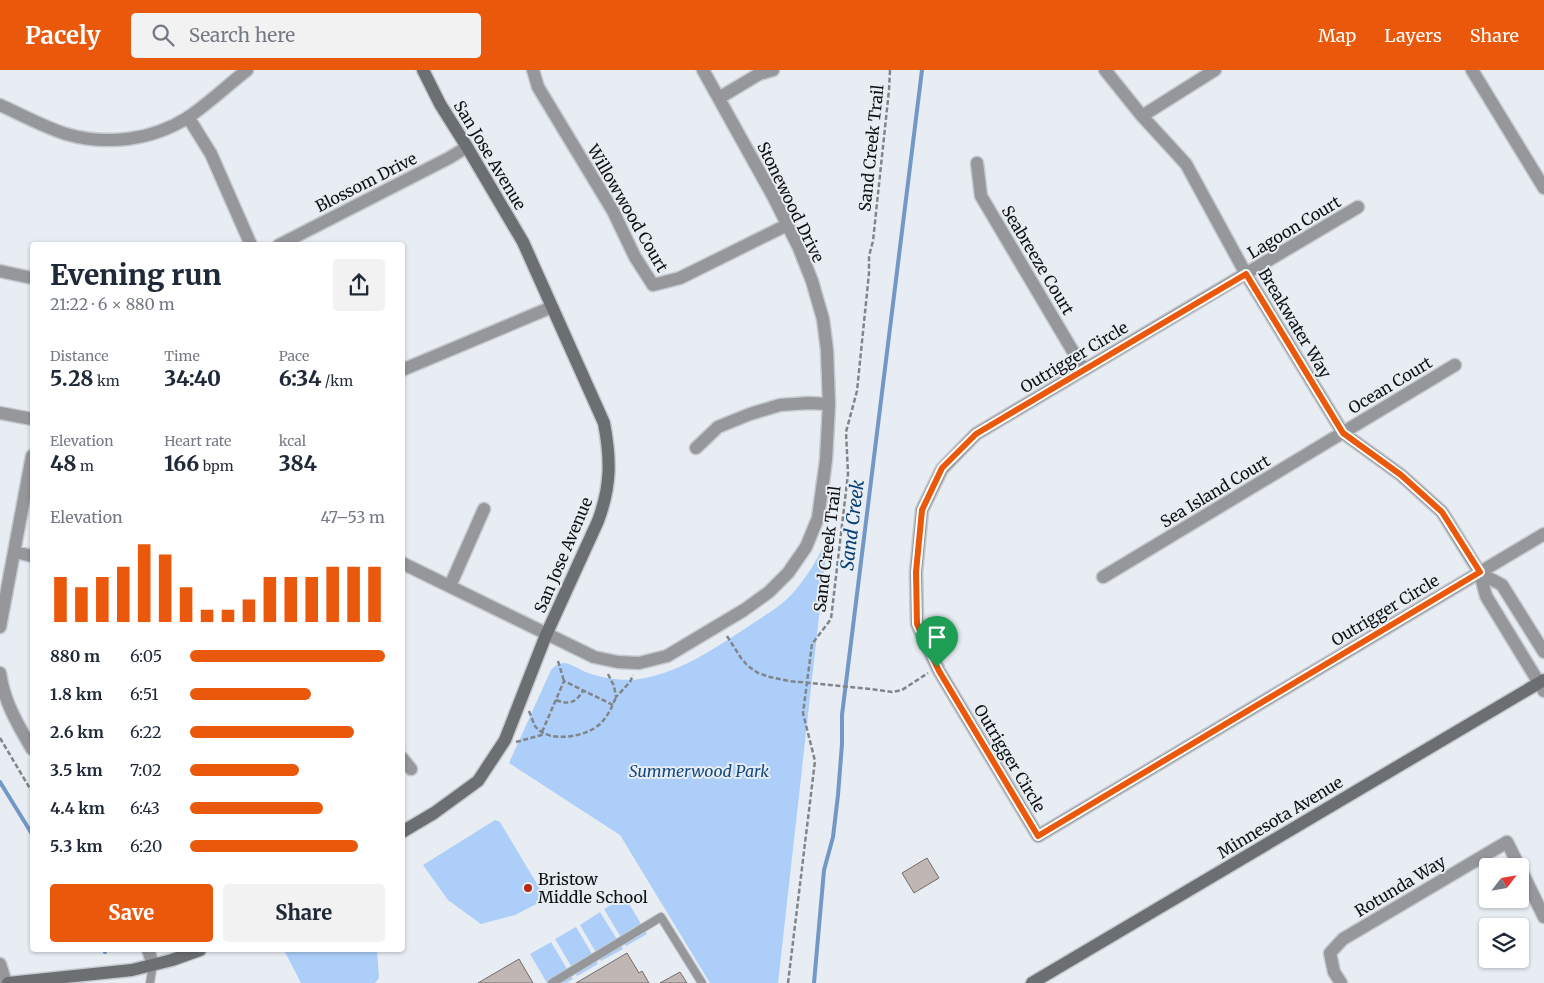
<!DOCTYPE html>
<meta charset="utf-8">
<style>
:root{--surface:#fff;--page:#f2f2f3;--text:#1f2937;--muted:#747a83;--accent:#ea580c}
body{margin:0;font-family:Merriweather,serif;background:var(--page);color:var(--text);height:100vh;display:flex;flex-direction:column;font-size:19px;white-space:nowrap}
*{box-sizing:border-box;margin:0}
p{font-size:16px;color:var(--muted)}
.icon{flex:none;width:28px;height:28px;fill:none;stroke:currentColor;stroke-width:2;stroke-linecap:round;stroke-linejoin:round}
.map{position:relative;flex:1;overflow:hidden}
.sheet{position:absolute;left:30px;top:172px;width:375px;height:710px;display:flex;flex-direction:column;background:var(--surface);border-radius:5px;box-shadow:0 1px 4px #0004}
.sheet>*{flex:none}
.needle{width:32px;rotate:59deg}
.buttons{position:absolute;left:1479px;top:788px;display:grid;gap:10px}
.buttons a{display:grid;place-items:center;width:50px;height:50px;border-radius:5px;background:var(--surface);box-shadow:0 1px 4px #0004;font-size:25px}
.pin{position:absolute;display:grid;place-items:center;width:42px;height:42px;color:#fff;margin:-51px -21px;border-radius:50% 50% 50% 0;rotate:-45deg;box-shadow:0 0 5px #0007}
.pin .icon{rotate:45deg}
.round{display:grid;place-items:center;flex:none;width:52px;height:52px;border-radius:5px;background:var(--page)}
.overview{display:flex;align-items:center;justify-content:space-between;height:85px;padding:0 20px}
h1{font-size:28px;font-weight:800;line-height:38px}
.figures{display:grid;grid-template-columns:repeat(3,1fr);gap:8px;height:85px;padding:5px 20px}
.figures div{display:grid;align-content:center}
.figures b{font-size:21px;font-weight:800}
.figures small{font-size:14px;font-weight:400}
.figures p{font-size:14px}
.chart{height:140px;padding:10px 20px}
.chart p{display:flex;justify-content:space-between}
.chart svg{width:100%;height:90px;margin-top:5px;stroke:var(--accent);stroke-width:6}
.cta{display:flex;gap:10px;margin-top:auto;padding:10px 20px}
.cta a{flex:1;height:58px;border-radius:5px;background:var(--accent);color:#fff;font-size:20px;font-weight:800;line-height:58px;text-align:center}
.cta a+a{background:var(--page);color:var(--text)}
ul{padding:0 20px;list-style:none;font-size:16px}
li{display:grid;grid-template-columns:80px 60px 1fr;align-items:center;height:38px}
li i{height:12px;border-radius:6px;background:var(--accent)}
header{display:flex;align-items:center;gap:30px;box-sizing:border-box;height:70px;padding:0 25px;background:var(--accent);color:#fff}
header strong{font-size:24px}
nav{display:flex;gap:28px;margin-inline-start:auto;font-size:18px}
.search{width:350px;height:45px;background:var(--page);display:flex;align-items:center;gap:12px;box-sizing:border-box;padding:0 18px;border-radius:5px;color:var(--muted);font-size:19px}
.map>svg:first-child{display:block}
.green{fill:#accef8}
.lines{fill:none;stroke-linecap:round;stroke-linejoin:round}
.stream{stroke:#7298c5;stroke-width:4}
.building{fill:#c0b7b5;stroke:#746c6b}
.lane-casing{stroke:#c4cacf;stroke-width:10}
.street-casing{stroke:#c4cacf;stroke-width:15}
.secondary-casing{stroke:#c4cacf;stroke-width:15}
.path{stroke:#808589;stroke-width:2.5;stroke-dasharray:5 2.5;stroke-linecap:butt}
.lane{stroke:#95979a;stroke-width:8}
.street{stroke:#95979a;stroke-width:12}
.secondary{stroke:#6b6f72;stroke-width:12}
.route-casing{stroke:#fff;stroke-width:10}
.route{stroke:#ea580c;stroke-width:6}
.poi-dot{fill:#b52814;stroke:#e7edf3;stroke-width:2}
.labels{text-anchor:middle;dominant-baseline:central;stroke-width:4;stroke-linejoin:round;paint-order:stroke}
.street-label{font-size:16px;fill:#0e1012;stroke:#e7edf3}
.park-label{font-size:16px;font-style:italic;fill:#134a82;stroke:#e7edf3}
.poi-label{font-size:16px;fill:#0e1012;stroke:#e7edf3;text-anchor:start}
.water-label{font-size:18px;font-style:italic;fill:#033f76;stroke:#e7edf3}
</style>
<header>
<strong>Pacely</strong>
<div class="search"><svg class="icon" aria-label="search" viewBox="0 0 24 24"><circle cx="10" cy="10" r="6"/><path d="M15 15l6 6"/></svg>Search here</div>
<nav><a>Map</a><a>Layers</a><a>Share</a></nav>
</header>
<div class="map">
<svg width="1544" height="913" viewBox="0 0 1544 913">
<rect width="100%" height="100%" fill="#e7edf3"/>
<path class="green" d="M828,466L778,913H710L620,765L509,693L551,600C555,596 558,593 564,593C572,594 580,600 588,603C606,609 627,612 645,608C681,601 712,580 743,560C760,548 778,539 792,524C808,506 819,487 828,466Z
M495,750L500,752L546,829L515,845L481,854L448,830L423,795Z
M625,827L647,864L626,876L604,839Z
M600,842L623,879L601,891L580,855Z
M576,857L598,894L577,906L555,869Z
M551,872L573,909L566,913H547L530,884Z
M284,880H377L379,908L375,913H301Z"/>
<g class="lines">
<path class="stream" d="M0,712L32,764
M104,880L105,882
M814,913L824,800L833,767L838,725L842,674V645L922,0"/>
</g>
<path class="building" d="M927,788L939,808L914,823L902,803Z
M627,883L639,903L642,901L649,913H576Z
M519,889L533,913H478L507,896Z
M680,902L687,913H660Z"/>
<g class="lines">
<defs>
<path id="lane" d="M150,913L153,894
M552,913L661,847L702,913"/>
<path id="street" d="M533,0L538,17L613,141L635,187L653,215L680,208L787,155
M1105,0L1142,46L1186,94L1246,204L1343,363L1401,405L1442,442L1480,503L1486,526L1544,621
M1472,0L1544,118
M719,28L759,4L773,0
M0,35C22,45 44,57 66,64C107,76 152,70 187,48C207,35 228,15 247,0
M1142,46L1215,0
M188,47L211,84L251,175
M977,93L981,126L1084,300
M1358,137L976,364L942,399L922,440L916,502L917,554L939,601L1038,766L1544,464
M279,175L449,88L467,77
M0,201L32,208
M402,300L552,237
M0,343L32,349
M696,378L718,357L750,344L780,335L808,333L829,334
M15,482L32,486
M402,493L594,587L618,592L639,593L667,586L744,540L769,522L788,503L806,477L818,448L826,390L829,334L827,280L823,249L812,211L799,178L773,126L703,0
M1480,503L1502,515L1544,582
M1103,507L1455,295
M450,516L484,439
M0,557L32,386
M0,603C4,632 18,655 32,679
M402,688L411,699
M1520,798L1544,847
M148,880L153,894
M0,894L6,913
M1341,913L1334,902L1330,883L1343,869L1507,772L1519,796"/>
<path id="secondary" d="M402,762L434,743L478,711L505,670L546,565L598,451C611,416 611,390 604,353L523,172L467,77L440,34L423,0
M8,913L132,900L172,890L200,880
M1032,913L1544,610"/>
</defs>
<use href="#lane" class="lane-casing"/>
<use href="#street" class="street-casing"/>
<use href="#secondary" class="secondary-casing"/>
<path class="path" d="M727,566L741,588L748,596L758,603L770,607L789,611L871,619L892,622L902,620L928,603
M558,591L564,611
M608,604L614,616L616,627L630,612L633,605
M556,630C569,635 575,633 583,621
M529,641C531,646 533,652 535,656C548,674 586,667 600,654C608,646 612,637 616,627
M542,662L564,611L613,635
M0,668L32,722
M516,672L545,664
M788,913L815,691L803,643L812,574L831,549L848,404L846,362L857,321L869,203V186L873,171L889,20L890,0"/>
<use href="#lane" class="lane"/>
<use href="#street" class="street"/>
<use href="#secondary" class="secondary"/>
</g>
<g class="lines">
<defs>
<path id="route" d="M1246,204L1343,363L1401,405L1442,442L1480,502L1038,766L939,601L917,554L916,502L922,440L942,398L976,364Z"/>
</defs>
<use href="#route" class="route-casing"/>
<use href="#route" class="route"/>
</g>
<circle class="poi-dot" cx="528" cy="818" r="5"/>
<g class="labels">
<g class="street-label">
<text transform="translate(871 78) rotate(-84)">Sand Creek Trail</text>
<text transform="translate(490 85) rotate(59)">San Jose Avenue</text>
<text transform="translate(366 112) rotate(-27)">Blossom Drive</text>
<text transform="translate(791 132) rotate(64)">Stonewood Drive</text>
<text transform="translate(628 138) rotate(60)">Willowwood Court</text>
<text transform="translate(1294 157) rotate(-31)">Lagoon Court</text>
<text transform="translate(1038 190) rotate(59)">Seabreeze Court</text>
<text transform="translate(1295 253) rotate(59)">Breakwater Way</text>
<text transform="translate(1074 287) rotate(-31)">Outrigger Circle</text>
<text transform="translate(1390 315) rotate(-31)">Ocean Court</text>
<text transform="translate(1215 421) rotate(-31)">Sea Island Court</text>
<text transform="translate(827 479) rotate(-83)">Sand Creek Trail</text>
<text transform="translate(563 485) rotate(-67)">San Jose Avenue</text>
<text transform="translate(1385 540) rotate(-31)">Outrigger Circle</text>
<text transform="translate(1010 688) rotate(59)">Outrigger Circle</text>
<text transform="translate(1280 747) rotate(-31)">Minnesota Avenue</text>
<text transform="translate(1400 816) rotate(-31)">Rotunda Way</text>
</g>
<g class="park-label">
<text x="699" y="701">Summerwood Park</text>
</g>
<g class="poi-label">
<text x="538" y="809">Bristow<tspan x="538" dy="18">Middle School</tspan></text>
</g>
<g class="water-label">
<text transform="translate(852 455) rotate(-83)">Sand Creek</text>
</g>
</g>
</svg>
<div class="buttons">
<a><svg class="needle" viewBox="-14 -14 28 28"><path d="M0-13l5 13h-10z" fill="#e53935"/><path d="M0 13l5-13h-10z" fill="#747a83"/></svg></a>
<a><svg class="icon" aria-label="layers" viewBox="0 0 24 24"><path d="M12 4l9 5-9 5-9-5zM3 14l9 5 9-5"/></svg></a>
</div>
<div class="pin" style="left:937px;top:597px;background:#1e9e55"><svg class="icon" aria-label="arrive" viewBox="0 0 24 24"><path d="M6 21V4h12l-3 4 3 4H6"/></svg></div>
<section class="sheet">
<div class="overview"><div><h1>Evening run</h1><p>21:22 · 6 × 880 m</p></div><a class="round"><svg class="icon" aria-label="share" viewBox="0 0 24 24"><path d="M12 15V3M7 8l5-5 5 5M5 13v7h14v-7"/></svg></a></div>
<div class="figures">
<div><p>Distance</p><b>5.28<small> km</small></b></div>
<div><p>Time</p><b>34:40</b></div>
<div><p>Pace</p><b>6:34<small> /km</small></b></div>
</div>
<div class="figures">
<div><p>Elevation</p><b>48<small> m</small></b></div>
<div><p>Heart rate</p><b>166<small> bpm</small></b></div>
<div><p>kcal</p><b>384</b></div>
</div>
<div class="chart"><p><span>Elevation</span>47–53 m</p>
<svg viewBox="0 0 160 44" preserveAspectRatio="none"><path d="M5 44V22M15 44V27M25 44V22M35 44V17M45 44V6M55 44V11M65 44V27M75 44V38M85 44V38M95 44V33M105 44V22M115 44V22M125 44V22M135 44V17M145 44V17M155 44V17"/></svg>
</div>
<ul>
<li><b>880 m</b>6:05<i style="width:100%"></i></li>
<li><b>1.8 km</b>6:51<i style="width:62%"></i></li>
<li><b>2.6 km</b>6:22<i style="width:84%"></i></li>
<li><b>3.5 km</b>7:02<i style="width:56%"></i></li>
<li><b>4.4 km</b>6:43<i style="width:68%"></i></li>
<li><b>5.3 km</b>6:20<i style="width:86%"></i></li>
</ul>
<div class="cta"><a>Save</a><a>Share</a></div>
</section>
</div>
